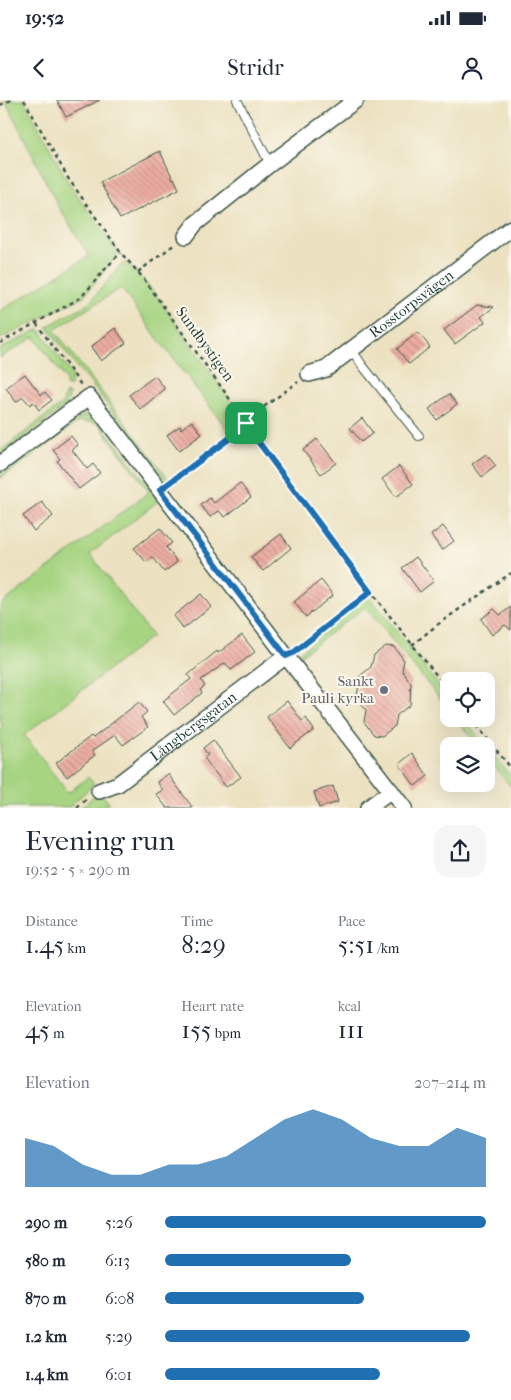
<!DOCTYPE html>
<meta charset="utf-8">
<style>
:root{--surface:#fff;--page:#f6f6f7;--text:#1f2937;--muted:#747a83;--accent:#1f6fb2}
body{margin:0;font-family:"IM FELL French Canon",serif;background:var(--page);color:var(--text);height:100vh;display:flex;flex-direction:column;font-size:19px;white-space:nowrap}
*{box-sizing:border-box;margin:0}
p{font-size:16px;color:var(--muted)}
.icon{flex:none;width:28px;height:28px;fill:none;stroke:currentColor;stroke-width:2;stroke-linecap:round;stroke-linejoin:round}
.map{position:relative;height:708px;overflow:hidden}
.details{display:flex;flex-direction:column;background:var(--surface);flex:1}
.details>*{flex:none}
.fabs{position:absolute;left:440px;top:572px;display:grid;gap:10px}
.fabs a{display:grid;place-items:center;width:55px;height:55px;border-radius:10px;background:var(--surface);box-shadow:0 5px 20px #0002;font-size:25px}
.pin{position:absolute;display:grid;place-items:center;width:42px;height:42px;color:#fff;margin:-21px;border-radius:10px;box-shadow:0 2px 8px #0006}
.round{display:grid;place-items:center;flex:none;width:52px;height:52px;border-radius:15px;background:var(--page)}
.headline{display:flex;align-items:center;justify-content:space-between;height:85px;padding:0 25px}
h1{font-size:28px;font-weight:600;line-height:38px}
.stats{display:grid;grid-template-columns:repeat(3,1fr);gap:8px;height:85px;padding:5px 25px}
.stats div{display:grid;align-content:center}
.stats b{font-size:25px;font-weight:600}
.stats small{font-size:14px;font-weight:400}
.stats p{font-size:14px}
.chart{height:140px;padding:10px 25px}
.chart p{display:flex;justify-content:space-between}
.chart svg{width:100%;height:90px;margin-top:5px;fill:var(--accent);opacity:.7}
ul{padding:0 25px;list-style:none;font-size:16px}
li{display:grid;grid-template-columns:80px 60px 1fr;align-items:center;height:38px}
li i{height:12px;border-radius:6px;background:var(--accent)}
.status{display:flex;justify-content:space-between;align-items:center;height:35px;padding:0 25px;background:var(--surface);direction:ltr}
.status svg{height:14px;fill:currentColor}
header{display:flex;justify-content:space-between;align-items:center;height:65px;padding:0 25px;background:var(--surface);font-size:22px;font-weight:600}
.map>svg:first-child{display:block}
.green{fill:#a6d481;stroke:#62885a;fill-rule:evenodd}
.building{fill:url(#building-back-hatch)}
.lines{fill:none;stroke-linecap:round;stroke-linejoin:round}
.service-casing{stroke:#3e5649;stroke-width:10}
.minor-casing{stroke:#3e5649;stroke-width:18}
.path{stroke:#3e5649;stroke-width:2.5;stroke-dasharray:4 4;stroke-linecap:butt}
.service{stroke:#fff;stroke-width:8}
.minor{stroke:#fff;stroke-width:15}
.route-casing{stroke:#fff;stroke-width:10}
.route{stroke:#1f6fb2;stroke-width:6}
.worship-dot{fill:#6b7280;stroke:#fbf7ec;stroke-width:2}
.labels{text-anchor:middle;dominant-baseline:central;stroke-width:4;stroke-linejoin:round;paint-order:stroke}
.street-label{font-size:15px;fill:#1f3d34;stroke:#fbf7ec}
.worship-label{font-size:15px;fill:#5b616d;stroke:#fbf7ec;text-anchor:end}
</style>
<div class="status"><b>19:52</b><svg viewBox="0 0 49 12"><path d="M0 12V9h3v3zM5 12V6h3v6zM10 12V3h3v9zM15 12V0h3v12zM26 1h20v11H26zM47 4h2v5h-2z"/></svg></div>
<header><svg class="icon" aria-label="back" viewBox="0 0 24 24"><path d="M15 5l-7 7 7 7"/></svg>Stridr<svg class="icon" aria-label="person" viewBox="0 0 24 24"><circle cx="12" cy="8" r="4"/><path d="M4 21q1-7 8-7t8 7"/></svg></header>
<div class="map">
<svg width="511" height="708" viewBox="0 0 511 708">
<defs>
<pattern id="building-back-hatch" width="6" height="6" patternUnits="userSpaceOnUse" patternTransform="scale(1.25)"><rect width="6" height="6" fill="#edada3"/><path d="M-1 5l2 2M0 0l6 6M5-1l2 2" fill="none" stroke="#bf8e86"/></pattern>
</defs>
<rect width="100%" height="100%" fill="#fbf7ec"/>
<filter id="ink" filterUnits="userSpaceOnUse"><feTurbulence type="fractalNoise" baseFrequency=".02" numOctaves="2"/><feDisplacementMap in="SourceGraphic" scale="10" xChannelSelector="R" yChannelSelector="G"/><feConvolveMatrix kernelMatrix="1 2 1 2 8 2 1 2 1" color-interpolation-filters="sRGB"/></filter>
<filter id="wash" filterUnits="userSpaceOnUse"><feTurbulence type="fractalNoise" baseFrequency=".0096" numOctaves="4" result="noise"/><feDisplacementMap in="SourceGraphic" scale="20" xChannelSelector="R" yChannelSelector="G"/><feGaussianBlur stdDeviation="1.12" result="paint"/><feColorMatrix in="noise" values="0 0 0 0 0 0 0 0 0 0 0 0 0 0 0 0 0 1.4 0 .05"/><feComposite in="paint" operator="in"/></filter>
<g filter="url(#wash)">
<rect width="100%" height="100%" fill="#ece2c1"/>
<path class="green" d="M5,0H24L71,87L119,153L83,197L0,239V211L89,156L57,104Z
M125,163H128C135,173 145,181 153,191L247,324L168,384L86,277H84L48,228V226L89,203L120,166ZM121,188L158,239L231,334L170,381L54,230Z
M39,229L72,275L70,286H66V280L34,237L0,258V249Z
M65,294H69L68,304L0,356V351L63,303Z
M84,316H90L97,319L155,394L157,402L90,454L152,536L24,635L68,693L88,677L94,684L69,707H0V632L2,625L0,622V505L149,392L98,323L79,321L0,379V376L77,318Z
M369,496L449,599V610L365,507L300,556L298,554Z
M456,619H464L486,646H478Z
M486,646L511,676V687L486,656Z
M99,691L109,703L102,707L81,708Z"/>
<g id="blocks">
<path class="building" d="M57,0H100L66,17Z
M160,51L173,79L174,78L179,89L120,119L100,82Z
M477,205L494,207L481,217L485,222L455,244L444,230Z
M115,228L126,243L101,261L91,247Z
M418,232L430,247L409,264L397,249Z
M25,274L41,295L45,292L52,300L39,310L33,302L30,305L23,297L16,302L6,288Z
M155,276L165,289L140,309L129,295Z
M449,294L457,304L437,320L429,309Z
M362,318L373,333L361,342L350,328Z
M192,321L202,334L179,351L167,335L180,326L181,329Z
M71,336L78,345L72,350L87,369L93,364L100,373L79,389L57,361L60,359L53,350Z
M317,339L336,363L321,374L303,350Z
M486,354L496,366L482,377L472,364Z
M399,366L413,384L396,397L382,379Z
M240,383L251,397L225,417L219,411L210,417L201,405L210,398L214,403Z
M42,402L53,416L34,431L23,416Z
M443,426L454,441L442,450L431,435Z
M160,428L172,443L166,447L177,462L164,472L153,457L146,462L134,448Z
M281,434L291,448L263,471L251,457Z
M416,457L434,481L420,492L402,468Z
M321,480L333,495L306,517L294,502Z
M201,494L211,507L183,529L173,516Z
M511,507V530L505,525L492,535L481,519L494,509L500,515Z
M242,535L255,552L231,570L225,563L201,580L205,586L200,590L202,593L174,615L163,601L191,579L188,575L217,551L218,553Z
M386,546L394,547L404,560L402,570L411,583L410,605L397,615L395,626L382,636L374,635L364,622L366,610L357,598L360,576L371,567L374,555Z
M287,601L302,621L306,618L314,630L290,648L267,617Z
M139,602L147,612L141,617L148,627L123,645L115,635L92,651L95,655L67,677L56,663L91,636L93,638Z
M213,640L241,677L226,687L204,658L208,655L203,648Z
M412,653L428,676L415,686L399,664Z
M168,674L193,708H167L156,694L163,690L157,682Z
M333,686L338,702L319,708L314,692Z"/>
</g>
</g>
<g filter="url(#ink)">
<use href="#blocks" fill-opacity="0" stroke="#3e5649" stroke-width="1"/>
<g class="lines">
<defs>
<path id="service" d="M237,0L270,64
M352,250L362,265L419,336"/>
<g id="minor">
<path d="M186,136L195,124L270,64L356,0"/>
<path id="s1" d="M309,274L326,269L511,128"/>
<path d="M0,364L89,297L286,556L404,708"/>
<path id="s2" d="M99,691L118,684L286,556"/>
<path d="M368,708L391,691"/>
</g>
</defs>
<use href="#service" class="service-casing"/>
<use href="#minor" class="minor-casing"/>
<path class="path" d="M24,0L68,78L121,153L144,179L239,312L251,331L370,491L449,591
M0,5L11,0
M138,172L175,144
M36,223L81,285
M0,243L80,198C94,184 105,167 121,153
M171,382L238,331L254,314L298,282
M412,545L441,522L511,473
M298,549L370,491
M471,619L511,668
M77,708L87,699"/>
<use href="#service" class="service"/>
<use href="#minor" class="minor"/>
</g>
</g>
<g class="lines" filter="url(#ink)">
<defs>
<path id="route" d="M246,323L251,332L370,492L293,553L286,556L160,390L238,332Z"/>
</defs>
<use href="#route" class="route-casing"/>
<use href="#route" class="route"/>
</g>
<circle class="worship-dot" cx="384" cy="590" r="5"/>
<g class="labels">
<g class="street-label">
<text stroke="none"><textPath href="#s1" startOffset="125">Rosstorpsvägen</textPath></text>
<text transform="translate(205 244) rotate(54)">Sundbystigen</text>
<text stroke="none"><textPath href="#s2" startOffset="115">Långbergsgatan</textPath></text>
</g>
<g class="worship-label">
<text x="374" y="581">Sankt<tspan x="374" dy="17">Pauli kyrka</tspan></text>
</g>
</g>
</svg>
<div class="fabs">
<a><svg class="icon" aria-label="locate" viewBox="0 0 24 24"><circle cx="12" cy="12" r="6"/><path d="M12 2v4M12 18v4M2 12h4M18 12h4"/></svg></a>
<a><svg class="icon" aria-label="layers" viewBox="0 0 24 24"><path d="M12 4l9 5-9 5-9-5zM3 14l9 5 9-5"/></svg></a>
</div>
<div class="pin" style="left:246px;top:323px;background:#1e9e55"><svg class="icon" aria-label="arrive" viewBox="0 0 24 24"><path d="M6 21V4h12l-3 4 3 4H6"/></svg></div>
</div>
<section class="details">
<div class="headline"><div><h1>Evening run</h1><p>19:52 · 5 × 290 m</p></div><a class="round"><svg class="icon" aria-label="share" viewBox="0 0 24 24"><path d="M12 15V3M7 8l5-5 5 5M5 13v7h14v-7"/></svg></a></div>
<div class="stats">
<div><p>Distance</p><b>1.45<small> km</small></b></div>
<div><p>Time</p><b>8:29</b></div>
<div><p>Pace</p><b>5:51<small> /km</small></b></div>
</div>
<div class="stats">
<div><p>Elevation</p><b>45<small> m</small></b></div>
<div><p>Heart rate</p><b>155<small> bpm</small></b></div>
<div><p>kcal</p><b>111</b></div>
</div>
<div class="chart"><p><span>Elevation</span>207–214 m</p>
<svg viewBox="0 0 160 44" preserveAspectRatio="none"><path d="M0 44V20L10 24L20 33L30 38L40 38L50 33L60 33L70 29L80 20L90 11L100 6L110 11L120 20L130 24L140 24L150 15L160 20V44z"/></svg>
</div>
<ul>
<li><b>290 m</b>5:26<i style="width:100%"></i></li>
<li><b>580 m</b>6:13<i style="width:58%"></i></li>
<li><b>870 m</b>6:08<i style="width:62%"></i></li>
<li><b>1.2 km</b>5:29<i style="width:95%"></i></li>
<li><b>1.4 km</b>6:01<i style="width:67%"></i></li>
</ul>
</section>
